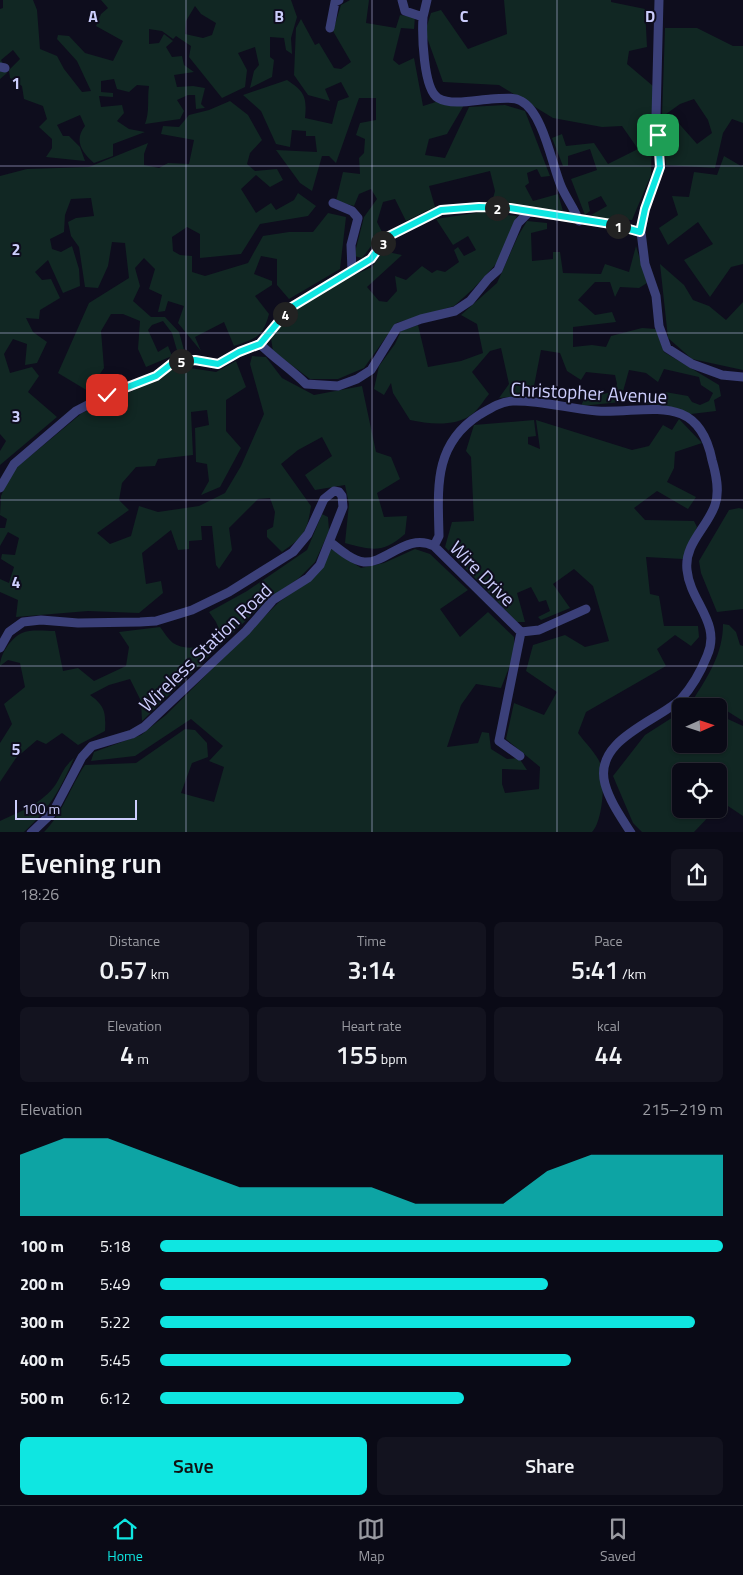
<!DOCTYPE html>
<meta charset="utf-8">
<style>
:root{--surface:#0a0a16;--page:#13131f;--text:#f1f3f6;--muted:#999aa1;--line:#2a2b35;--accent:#0fe6e1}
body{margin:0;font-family:"Titillium Web",sans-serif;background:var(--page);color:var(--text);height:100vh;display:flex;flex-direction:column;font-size:19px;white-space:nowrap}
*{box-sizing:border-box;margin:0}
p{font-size:16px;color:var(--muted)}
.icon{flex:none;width:28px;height:28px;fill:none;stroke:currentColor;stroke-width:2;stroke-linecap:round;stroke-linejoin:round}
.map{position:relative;height:832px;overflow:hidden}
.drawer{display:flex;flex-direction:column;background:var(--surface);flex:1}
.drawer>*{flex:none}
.needle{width:32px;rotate:87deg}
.buttons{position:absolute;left:672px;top:698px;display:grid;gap:10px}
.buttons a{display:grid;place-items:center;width:55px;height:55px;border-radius:8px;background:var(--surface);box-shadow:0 1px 4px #0004,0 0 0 1px var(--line);font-size:25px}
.scale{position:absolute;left:15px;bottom:12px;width:122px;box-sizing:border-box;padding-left:5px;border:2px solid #cccdfc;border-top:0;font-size:14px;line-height:18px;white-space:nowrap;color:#cccdfc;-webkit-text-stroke:4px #0e0d1d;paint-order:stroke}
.pin{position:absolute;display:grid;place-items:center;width:42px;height:42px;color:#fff;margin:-21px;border-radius:10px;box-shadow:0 2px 8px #0006}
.km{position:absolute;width:25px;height:25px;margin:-12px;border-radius:50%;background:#222;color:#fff;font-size:14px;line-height:25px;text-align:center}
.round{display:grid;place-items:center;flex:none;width:52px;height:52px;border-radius:8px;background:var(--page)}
.headline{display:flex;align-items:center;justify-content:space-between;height:85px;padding:0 20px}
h1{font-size:28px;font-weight:600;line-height:38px}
.metrics{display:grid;grid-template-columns:repeat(3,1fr);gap:8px;height:85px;padding:5px 20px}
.metrics div{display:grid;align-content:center;border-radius:8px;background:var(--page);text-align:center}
.metrics b{font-size:25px;font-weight:600}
.metrics small{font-size:14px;font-weight:400}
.metrics p{font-size:14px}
.chart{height:140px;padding:10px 20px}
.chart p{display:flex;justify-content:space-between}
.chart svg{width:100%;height:90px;margin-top:5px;fill:var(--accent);opacity:.7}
.action{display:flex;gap:10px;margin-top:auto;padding:10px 20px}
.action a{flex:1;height:58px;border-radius:8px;background:var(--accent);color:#111;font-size:20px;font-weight:600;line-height:58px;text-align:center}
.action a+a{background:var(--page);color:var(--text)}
ul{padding:0 20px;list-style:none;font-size:16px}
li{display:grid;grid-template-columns:80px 60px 1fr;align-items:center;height:38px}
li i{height:12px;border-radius:6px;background:var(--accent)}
.tab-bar{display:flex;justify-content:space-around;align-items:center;height:70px;border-top:1px solid var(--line);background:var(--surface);font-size:14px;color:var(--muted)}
.tab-bar a{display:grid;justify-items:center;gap:2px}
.tab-bar .current{color:var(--accent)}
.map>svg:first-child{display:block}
.green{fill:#112723;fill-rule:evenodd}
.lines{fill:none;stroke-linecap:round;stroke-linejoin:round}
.minor{stroke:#3b4079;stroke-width:9}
.route-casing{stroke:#fff;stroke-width:10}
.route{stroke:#0fe6e1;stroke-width:6}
.grid{fill:none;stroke:#cccdfc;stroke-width:1;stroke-opacity:0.55}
.labels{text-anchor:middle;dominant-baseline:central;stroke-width:4;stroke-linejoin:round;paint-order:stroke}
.street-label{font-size:19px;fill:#cccdfc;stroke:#0e0d1d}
.grid-label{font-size:16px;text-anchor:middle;font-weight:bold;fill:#cccdfc;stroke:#0e0d1d;stroke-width:4;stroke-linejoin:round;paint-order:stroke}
</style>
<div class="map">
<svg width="743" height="833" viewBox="0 0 743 833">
<rect width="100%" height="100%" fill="#0e0d1d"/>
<path class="green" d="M3,0H33L37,10L40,49L57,56L64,69L82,92L91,91L77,61L57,39L58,35L69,36L85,53L113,61L123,41L96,26L101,14L108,8L101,0H291L297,17L291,38L292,54L286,50L284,38L270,37V57L274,60L272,77L250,88L254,71L259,65L255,47L238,53L247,70L245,87L222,98L189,57L191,46L176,36L173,39L162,31L149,29V44L159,43L164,34L173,41L166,47L172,57L182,56L184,65L194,72L174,75L177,87L193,86L205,88L201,104L205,108L196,109L195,95H188L177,100L184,111L180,119L145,124C150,111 147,100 149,86L137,85L129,92L117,89L114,79L101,81V92L113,93V97L99,96L101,107L122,105L124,113L117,121L129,129L145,132L113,144V156L94,163C81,152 74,140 85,126L80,115L57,125L63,136H69L80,147L85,161L46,157L52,148V139L39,127L47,119L43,106L24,99L22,86L10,78L9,70L20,59L13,50L1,60L7,73L0,79V9L3,8ZM195,6L201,14L216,23L212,35L203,38L185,34L186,21Z
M350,0H369L366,23L396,28L400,15L415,17L414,29L401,28L393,60L399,65L414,58L423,106L439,101L464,105L447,134L429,139L425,155L445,158L469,107L505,105L525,111L550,176L541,177L537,169L527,173L529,183L525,186L533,201L558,194L563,211L492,202L495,191L490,171L429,186L435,207L406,221L395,199L383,202L377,222L382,232L362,258L354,256L364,217L377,199L371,189L359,194L354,206L336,201L343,172L360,174L359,158L364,153L365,139L356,135L360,123L376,120V98H359L336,163L329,156H322L312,191L300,183L276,150L317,152L315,136H306V131L292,130L290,147L276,144L261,111L243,95L287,80C305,92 307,97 305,118L332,124L338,101L349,97L341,82L325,89L330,101L308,95L294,75L296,28L301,19L315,45L319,43L334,68L341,69L351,62L333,31L341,5Z
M504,0H611V2L645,9L647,47L629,51L627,64L653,86L651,175L632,220L604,219L591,215L607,206L601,196L588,202L590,211L585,215L571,179L597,170L590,149L568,156V166H563L552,138L562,134L566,146L594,143L608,164L638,149L622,126L602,127L553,118L499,85L443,82L425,32L431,13L441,10L468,49L507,34Z
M665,28H697L733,46H743V123L732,119L723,133L715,168L666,165L662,125L674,118L697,144L712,133L708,120L694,99L680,104L662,117Z
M230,101L248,115L262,140L250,153L247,164L255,171L277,169L283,180L270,187L256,175L241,189L256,213L271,203L276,210L294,200L298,193L316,206L308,216L260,224L241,254L200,258V234L187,227L172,237L173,251L180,255L192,256V272L205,276L248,263L263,236L289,232H313L328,213L346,217L340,269L289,299L277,285V259L261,256L254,274L272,281V285L255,296L269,314C263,337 255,339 234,346L224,322L195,337L201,351L178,323L184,306L168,301L165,311L158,312L162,295L149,289L155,269L144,258L135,268L140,286L133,301L151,317H165L179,332L184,350L178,354L172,333L163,321L152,325L148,330L158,352L168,346L172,356L146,367L138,349L140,321L123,314H111L101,331L104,368L88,391L58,373L89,303L129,278L125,243L112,242L108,266L98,288L85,287L79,247L71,236L68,222L76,218L94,216L91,198L71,199L65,215L64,232L50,239L52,249L61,252L72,246L79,269L80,286L63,293L48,260L35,272L42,280L51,279L60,298L40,310L39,319L26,318L33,332L47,342L37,363L25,365L27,344L13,339L4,354L10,373L32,367L39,376L28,392L57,417L0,465V451L6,441L0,434V176L27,169L89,167L148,143L144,154V165L159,168L168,163L189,164L194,140L161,134L163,126L179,127L189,115L209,110Z
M724,156L741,166L743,165V264L731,267L710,297L684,260L713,244L698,222L668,245L659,228L678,215L672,196L689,197L694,172L717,175Z
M482,212L517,216L497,263L473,289L454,306L396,323L364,368L338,379H310L273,351L271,338L294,309L330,286L372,267L383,251L402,255L367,287L379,301L387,302L397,291L395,276L406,280L422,266L432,273L437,270L445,272L459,262L454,250L458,247L464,256L476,250L468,236L453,245L436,219Z
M527,221L547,223V229L531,233L532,261L553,259V252H560L563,273L601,274L605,264L629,272L636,246L647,283L639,288L620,287L615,297L610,282H595L578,300L595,315L612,312L616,322L573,327V347L592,345L606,347L611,336L642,328L656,329L664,352L719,385L721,396L714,400L716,411L691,414L648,404L642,400L647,398L664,401L665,392L688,396L692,402L700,405L709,401L713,393L701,385L699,377L664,369L658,382L646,373L629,370L620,402L581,406L585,397L614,392L617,384L615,375L586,372L581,380L567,371L560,353L541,350L534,386L517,396L499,398L509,384L501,348L490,351L472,372L489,394C484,400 478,410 471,415C454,427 429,424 410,420L393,393L391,383L384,395L374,389L379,366L395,344L401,331L418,325L428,367L461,361L483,353L477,324L461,315L497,283L518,236Z
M660,264L684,285L693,300L709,306L726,320L743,302V370L692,359L668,338Z
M252,356L266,357L282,378L314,395L362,386L376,452L391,457L400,479L377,493L384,517L407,516L405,534C382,554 372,550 345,543L349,504L345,485L315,490L305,475L332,456L322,437L298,450L281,464L311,506C307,533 303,537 282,552L267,537V530L273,527L275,512L270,498L258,499L229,528L232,550L219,569L216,565L212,526H201L202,540L189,541V549L178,550L171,530L142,553L146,584L161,581L163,593L139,613L88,611L16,617L18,600L0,592V579L9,583L14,567L1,559L2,554L15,555L19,538L8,532L0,546V528H5L7,519L0,515L1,496L12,471L34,453L82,413L155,381L177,366L216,372L236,361L246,387L226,400V431L241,448L220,487L201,495L209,481L207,464L196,462L195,428L209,425L207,410L191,412L193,455L158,459L155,466L136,467L122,483L119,500L129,510L97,533L110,544L131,536L139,506L158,512L199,506L225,493L241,466L264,414L250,364Z
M679,419L702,443L675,452L674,468L667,482L696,497L688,509L657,491L634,508L645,520L694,521L697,527L683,559L646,557L650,594L659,596L664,626H698L699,637L691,646L675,635L657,649L666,666L586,712L578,733C585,743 599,756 601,766C605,781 603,821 592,832L43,833C62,815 70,787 85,765L136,763L185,729L195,730L207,743L208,757L192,763L181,793L214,802L224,767L209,761L223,746L191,719L135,756L91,761L94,752L141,735L166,715L279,602L309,581L330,548L361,568L384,563L415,549L430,554L468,590L440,609L460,637L488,612L514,637V655L501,688L476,684L461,705L447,747L478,743L482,732L489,733L491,749L507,759L519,758L527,770L502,769V784L505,793L539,789L540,767L506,739L514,703L544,715L557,692L526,671L533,645L565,635L585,647L609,641L593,586L574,569L553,584L570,608L541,620L538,617L550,611L546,600L539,602L531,587L517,593L525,622H517L445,547L452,522L474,521L471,457L466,451L474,425L534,420L536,436L528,437V444L540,449L536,420L632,450L649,446L663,425L672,430Z
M739,508L743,509V609L717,612L701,573L699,561L729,510Z
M322,514L328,517L329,531L315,562L299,578L265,602L142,721L141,701L130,679L109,685L90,695C105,706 106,712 105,731L78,745L62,733L46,744L37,740L16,758L0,782V743L12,724L4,704L25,687L20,663L8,660L0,666C0,654 11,638 22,633C30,629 46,631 55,631L63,671L78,668L94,681L126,666L129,647L119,632L160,627C164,632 168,639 173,643C188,653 210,645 222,636L216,622L209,612L247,591L307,550Z
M723,624L729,625L736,632L740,645L743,646V721L719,706L693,700C708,676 723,654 723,624Z
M681,712V744H719V715L743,726V816L722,802L719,805V771H681V809H716L694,832H642L633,823L613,776L645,735Z
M74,758C60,790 50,808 24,832H0V821C20,812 43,803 56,784C63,772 63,768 74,758Z"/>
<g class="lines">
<path class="minor" d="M402,0L405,11L423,17C422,33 423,89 438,98C451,106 476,100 491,99C501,99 513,96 521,101C543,112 552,165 561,186C566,198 574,208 579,221
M659,0L656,117L660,167L645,209L641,232L645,264L656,296L659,326L667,348L692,364L722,375L743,377
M423,17L427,0
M330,28L335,2L339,0
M0,67L5,68
M333,203L352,211L358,218L351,245L352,271
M260,344C275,359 291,369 306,384L338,386L357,379L371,370L397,328L421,319L455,311L470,301L488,279L498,270L518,223L530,211
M0,488L14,464L76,411L107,395L156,376L175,361L195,360L218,364L239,352L260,344L290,308L371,259L387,237L441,210L479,207L510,208L611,224L641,232
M330,542C339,549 351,560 364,562C386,564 407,532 434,546L521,632L539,630L586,609
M434,546L439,536C438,488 433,445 479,415C489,409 501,401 513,401C541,400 569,409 597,411C646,414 698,390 712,460C716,474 720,491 715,505C707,528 684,544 687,570C690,602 722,623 707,656C701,671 692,687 681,699C656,722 593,740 605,784C610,802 621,817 631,833
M0,648L9,632L23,622L41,620L78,623L140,622L156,621L192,610L229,592L293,552L308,534L324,499L334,491L339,492L342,496L343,507L320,565L308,578L273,600L246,631L144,727L132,734L92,746L82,757L53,812L31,833
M520,756L499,741L521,632"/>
</g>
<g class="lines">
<defs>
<path id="route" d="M107,395L156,376L175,361L195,360L218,364L239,352L260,344L290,308L371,259L387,237L441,210L479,207L510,208L611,224L640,232L645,209L660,167L658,135"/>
</defs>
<use href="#route" class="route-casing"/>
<use href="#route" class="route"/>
</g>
<path class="grid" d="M186,0V833M372,0V833M557,0V833M0,166H743M0,333H743M0,500H743M0,666H743"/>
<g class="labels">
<g class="street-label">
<text transform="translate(589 392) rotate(3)">Christopher Avenue</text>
<text transform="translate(483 573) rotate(45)">Wire Drive</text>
<text transform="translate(205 647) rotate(-44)">Wireless Station Road</text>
</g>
</g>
<g class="grid-label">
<text x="93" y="22">A</text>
<text x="279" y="22">B</text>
<text x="464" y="22">C</text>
<text x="650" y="22">D</text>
<text x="16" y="89">1</text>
<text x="16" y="255">2</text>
<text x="16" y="422">3</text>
<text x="16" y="588">4</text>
<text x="16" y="755">5</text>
</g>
</svg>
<div class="buttons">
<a><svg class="needle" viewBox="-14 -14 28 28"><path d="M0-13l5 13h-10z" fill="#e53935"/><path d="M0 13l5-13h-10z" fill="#999aa1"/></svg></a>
<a><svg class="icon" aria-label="locate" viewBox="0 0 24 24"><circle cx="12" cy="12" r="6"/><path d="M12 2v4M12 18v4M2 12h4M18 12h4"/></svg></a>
</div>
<div class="scale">100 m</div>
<div class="pin" style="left:658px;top:135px;background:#1e9e55"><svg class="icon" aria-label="arrive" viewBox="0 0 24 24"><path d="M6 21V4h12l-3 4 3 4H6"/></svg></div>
<div class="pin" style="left:107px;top:395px;background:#d93025"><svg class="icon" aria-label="check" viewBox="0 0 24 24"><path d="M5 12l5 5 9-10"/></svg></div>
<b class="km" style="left:618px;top:226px">1</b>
<b class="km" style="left:497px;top:208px">2</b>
<b class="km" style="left:383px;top:243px">3</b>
<b class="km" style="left:285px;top:314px">4</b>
<b class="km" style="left:181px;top:361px">5</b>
</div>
<section class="drawer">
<div class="headline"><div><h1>Evening run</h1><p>18:26</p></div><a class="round"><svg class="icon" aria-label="share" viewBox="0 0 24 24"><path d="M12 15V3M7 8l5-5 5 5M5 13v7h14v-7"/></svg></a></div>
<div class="metrics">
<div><p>Distance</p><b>0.57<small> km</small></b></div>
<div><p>Time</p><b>3:14</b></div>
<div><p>Pace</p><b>5:41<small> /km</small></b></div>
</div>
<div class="metrics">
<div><p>Elevation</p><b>4<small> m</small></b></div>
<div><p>Heart rate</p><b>155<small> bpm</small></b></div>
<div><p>kcal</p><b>44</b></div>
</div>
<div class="chart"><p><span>Elevation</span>215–219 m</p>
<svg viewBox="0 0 160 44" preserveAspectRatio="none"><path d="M0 44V14L10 6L20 6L30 14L40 22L50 30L60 30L70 30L80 30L90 38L100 38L110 38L120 22L130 14L140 14L150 14L160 14V44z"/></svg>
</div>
<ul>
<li><b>100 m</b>5:18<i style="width:100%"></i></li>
<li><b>200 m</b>5:49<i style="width:69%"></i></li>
<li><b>300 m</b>5:22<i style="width:95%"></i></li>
<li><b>400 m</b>5:45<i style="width:73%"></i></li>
<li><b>500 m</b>6:12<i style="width:54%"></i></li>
</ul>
<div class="action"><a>Save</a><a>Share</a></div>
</section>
<nav class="tab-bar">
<a class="current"><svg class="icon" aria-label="home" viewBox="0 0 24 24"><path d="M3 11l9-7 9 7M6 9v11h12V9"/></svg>Home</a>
<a><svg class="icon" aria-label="map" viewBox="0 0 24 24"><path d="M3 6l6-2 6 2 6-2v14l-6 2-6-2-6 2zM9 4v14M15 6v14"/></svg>Map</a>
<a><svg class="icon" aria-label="saved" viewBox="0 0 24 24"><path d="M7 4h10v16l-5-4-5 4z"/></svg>Saved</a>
</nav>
